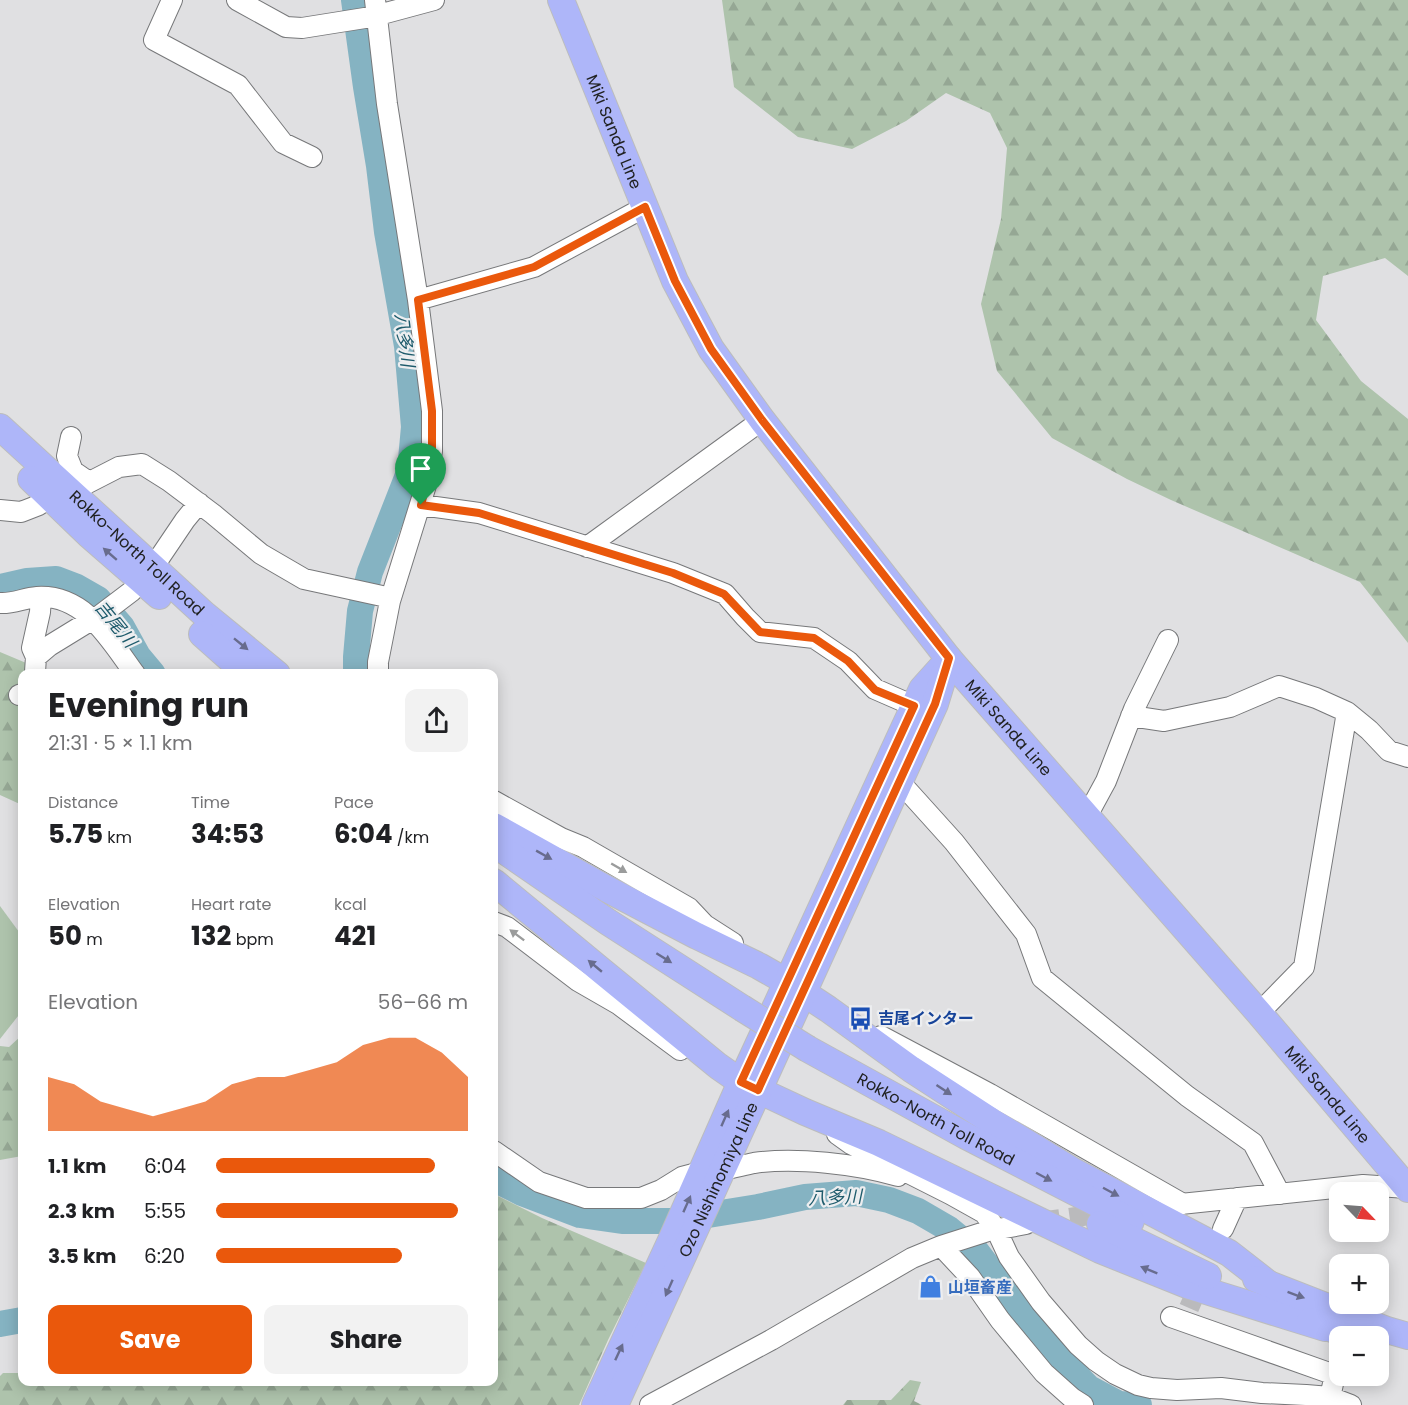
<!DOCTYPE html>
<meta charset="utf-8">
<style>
:root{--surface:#fff;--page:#f2f2f2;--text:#202124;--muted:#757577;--accent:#ea580c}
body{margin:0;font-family:Poppins,"Noto Sans JP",sans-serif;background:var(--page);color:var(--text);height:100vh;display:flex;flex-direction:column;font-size:22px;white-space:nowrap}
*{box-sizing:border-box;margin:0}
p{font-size:20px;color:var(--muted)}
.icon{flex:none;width:33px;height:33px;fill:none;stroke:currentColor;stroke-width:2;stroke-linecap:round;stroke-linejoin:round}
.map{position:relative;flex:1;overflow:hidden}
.side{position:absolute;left:18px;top:669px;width:480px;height:717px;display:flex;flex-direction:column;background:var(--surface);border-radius:12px;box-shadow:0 3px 15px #0003}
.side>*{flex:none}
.needle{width:39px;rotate:115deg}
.buttons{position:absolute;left:1329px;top:1182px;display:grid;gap:12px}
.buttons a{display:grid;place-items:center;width:60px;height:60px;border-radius:12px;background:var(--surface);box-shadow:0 3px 15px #0003;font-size:30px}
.pin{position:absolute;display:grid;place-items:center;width:51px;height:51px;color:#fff;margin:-62px -26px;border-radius:50% 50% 50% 0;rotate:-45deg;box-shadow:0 0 6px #0007}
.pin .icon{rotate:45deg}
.round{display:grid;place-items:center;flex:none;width:63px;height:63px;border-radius:12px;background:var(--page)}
.head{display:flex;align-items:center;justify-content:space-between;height:102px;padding:0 30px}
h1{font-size:33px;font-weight:700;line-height:45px}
.stats{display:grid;grid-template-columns:repeat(3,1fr);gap:9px;height:102px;padding:6px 30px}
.stats div{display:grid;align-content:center}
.stats b{font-size:26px;font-weight:700}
.stats small{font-size:16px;font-weight:400}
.stats p{font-size:16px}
.chart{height:168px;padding:12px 30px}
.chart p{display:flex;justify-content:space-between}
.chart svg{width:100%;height:108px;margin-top:6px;fill:var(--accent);opacity:.7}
.cta{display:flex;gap:12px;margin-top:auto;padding:12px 30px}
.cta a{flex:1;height:69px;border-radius:12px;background:var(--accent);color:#fff;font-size:24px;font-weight:700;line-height:69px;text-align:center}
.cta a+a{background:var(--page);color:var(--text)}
ul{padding:0 30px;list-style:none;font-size:20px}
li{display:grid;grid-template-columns:96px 72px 1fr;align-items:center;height:45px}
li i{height:15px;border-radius:8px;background:var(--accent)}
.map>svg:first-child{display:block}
.grass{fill:#aec3ac}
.forest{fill:url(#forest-firs)}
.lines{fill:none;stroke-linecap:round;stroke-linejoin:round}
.river{stroke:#85b3c2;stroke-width:26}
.minor-tunnel{stroke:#bababc;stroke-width:20;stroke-dasharray:20 10;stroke-linecap:butt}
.minor-casing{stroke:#77787a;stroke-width:22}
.major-casing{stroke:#bcbdbd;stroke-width:28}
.minor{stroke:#fff;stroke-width:20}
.major{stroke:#aeb6f9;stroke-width:26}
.major-bridge-casing{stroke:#bcbdbd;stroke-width:28;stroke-linecap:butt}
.major-bridge{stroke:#aeb6f9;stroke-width:26}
.oneway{fill:#686c8e}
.oneway2{fill:#9b9c9c}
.route-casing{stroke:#fff;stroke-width:12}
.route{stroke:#ea580c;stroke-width:8}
.labels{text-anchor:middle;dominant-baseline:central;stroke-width:4.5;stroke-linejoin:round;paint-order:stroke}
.street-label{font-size:16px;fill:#212222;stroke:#edeef0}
.transit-label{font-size:16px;font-weight:bold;fill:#164399;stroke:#edeef0;text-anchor:start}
.shop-label{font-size:16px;font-weight:bold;fill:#366cbe;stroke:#edeef0;text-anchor:start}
.water-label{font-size:18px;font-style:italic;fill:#1e5b6c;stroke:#edeef0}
</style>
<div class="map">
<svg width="1408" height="1405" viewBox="0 0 1408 1405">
<defs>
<pattern id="forest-firs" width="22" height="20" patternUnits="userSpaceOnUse" patternTransform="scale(1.5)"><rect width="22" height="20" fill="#aec3ac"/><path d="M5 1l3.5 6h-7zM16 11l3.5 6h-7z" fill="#95a794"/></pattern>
</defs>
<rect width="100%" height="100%" fill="#e0e0e2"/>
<path class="grass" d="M0,906L22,936V1011L0,1039Z"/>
<path class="forest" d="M722,0H1408V276L1385,258L1323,276L1316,320L1361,381L1408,419V643L1360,582L1171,500L1127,479L1052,438L997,371L981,304L1001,219L1007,148L990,113L946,93L906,121L852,149L798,137L734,87Z
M0,652L50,673L22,674V805L0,795Z
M22,1035V1156L0,1160V1046L9,1047Z
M494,1191L498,1196L542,1218L646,1263L608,1340L579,1405H0V1376L3,1373H22V1382H494Z
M910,1380L921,1382L914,1401L922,1405H843L847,1400H891Z"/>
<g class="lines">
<path class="river" d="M354,0L366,87L379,166L387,232L407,346L414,427L410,470L370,572L360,611L356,657V674
M0,587L27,581L56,579L77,587L98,599L122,627L138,656L153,674
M494,1179L522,1193L580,1215L622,1221H671L758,1207L805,1197L856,1193L889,1200L918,1211L949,1229L977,1252L1049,1347L1089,1388L1119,1404L1139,1405
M0,1324L22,1320"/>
<path class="minor-tunnel" d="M1040,1222L1118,1211
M1189,1308L1221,1234"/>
<defs>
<path id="minor" d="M172,0L154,40L238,85L283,143L312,157
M237,0L286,27L302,28L371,17L434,0
M375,0L387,104L418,300L432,411V451L427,482L390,601L378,662V674
M418,300L534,267L645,207
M71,437L67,456L73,471L89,482
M80,487L119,467L142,464L169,481L213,514L261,554L304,579L382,596L390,601
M421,505L479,513L673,573L725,594L745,617L760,632L814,638L848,661L875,689L914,706
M0,510L21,512L39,505
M587,547L762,420
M160,557L185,520L199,503
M0,603C13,604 24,598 37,597C85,594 110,640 135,674
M36,657L32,648L40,612L41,597
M37,674L35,672L36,657L49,646L93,619L99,616L132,591
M19,695L22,694
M1131,716L1164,721L1230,707L1279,686L1316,698L1347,712L1369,730L1389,751L1408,757
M899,781L954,842L1026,934L1042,978L1187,1096L1253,1143L1280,1194
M494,801L561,838L583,847L689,908L705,925L733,943
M1087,816L1106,781L1134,709L1168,640
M494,922L507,927L578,981L618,1004L680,1050
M1259,1013L1304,967L1347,712
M881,1036L990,1094L1183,1204
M837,1134L851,1144L950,1194L984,1213L996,1229L1009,1257L1041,1302L1078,1345L1096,1361L1115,1374L1138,1385L1151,1388L1177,1390L1221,1388L1262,1393L1306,1395L1330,1397L1351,1405
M494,1151L539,1182L586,1198H641L661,1190L682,1177L701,1172
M722,1170C733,1168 744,1165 754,1163C795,1157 858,1164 898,1176
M1171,1205L1363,1185L1407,1188
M1223,1229L1237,1198
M941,1246L970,1277L1000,1320L1044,1373L1072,1398L1083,1405
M1171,1317L1335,1375L1330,1397
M650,1405L771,1340L912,1258L941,1246L988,1231L1026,1224"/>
<g id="major">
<path id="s1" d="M561,0L675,281L711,349L762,420L949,659L1259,1013L1408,1189"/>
<path id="s2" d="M0,427L204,614L277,674"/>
<path d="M31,479L89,535L159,596"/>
<path d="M202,634L247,674"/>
<path d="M494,826L607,889L697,936L759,966L787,982L828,1009L911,1069L991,1121L1075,1172L1229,1253L1270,1285"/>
<path d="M496,845L608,922L742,1008"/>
<path d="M494,882L603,972L718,1066L741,1082L805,1112L879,1143L1100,1250L1187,1285L1325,1328"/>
<path id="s3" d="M808,1049L966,1136L1131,1221"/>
<path d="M1100,1224L1208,1276"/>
<path d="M1256,1279L1387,1330L1408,1336"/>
<path d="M1310,1321L1352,1336"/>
<path d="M595,1405L673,1236L741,1082L922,689L949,659"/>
<path id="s4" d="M615,1405L935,704L947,665"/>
</g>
</defs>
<use href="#minor" class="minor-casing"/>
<use href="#major" class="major-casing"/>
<use href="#minor" class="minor"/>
<use href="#major" class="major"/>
<defs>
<path id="major-bridge" d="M742,1008L808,1049"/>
</defs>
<use href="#major-bridge" class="major-bridge-casing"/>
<use href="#major-bridge" class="major-bridge"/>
</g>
<defs><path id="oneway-solid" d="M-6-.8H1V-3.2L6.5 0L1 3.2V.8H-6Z" transform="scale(1.5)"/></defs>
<g class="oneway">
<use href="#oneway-solid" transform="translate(110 554) rotate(-139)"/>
<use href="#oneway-solid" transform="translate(241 644) rotate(39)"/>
<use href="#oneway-solid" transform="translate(544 855) rotate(29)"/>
<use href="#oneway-solid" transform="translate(664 958) rotate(32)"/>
<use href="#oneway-solid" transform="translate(595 966) rotate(-140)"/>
<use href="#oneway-solid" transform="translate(944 1090) rotate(33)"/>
<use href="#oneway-solid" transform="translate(725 1118) rotate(-66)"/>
<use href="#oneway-solid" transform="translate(1044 1177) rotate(28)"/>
<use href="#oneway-solid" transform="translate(1111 1192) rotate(28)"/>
<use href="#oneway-solid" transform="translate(687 1204) rotate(-66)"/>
<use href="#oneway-solid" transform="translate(1149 1270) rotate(-158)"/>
<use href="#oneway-solid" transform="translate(669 1288) rotate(114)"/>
<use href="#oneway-solid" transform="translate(1296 1295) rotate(20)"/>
<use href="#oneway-solid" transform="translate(619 1352) rotate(-65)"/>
</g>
<g class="oneway2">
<use href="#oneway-solid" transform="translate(619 868) rotate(30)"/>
<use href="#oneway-solid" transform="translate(517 935) rotate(-143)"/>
</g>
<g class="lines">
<defs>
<path id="route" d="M645,207L675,281L711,349L762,420L949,658L935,704L758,1090L741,1082L914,706L875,690L848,661L814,638L760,632L724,594L673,573L479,513L421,505L427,482L432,451V411L418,300L534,267Z"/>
</defs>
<use href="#route" class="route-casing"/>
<use href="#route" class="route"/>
</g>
<defs>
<symbol id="bus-bare" viewBox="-9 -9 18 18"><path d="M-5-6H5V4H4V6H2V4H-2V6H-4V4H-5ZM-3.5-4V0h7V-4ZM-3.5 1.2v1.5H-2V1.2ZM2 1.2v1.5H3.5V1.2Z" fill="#1a4fb4" stroke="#edeef0" stroke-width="2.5" paint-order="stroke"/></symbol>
<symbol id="shop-bare" viewBox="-9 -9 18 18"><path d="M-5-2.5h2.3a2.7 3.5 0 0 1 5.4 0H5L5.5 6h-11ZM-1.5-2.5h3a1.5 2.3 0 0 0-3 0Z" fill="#3f7fe0" stroke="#edeef0" stroke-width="2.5" paint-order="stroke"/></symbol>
</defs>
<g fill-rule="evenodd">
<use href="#bus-bare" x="844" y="1002" width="33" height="33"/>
<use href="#shop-bare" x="914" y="1270" width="33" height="33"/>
</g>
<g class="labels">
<g class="street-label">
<text stroke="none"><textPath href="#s1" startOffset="142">Miki Sanda Line</textPath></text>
<text stroke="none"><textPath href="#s2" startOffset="186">Rokko-North Toll Road</textPath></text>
<text stroke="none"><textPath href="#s1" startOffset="862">Miki Sanda Line</textPath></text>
<text stroke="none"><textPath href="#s1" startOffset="1348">Miki Sanda Line</textPath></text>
<text stroke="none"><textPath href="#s3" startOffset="146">Rokko-North Toll Road</textPath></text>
<text stroke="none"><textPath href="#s4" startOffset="248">Ozo Nishinomiya Line</textPath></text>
</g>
<g class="transit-label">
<text x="878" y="1018">吉尾インター</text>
</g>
<g class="shop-label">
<text x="948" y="1287">山垣畜産</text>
</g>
<g class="water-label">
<text transform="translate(405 340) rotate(83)">八多川</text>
<text transform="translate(116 624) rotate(51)">吉尾川</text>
<text transform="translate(835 1197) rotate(-2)">八多川</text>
</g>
</g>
</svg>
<div class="buttons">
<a><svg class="needle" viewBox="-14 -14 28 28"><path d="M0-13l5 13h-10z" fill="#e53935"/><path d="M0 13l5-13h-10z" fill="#757577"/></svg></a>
<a>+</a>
<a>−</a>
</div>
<div class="pin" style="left:421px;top:505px;background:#1e9e55"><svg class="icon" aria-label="arrive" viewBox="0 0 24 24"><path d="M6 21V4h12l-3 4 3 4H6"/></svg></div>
<section class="side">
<div class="head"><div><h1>Evening run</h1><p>21:31 · 5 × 1.1 km</p></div><a class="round"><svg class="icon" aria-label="share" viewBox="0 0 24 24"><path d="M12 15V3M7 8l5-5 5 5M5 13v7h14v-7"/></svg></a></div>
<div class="stats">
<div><p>Distance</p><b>5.75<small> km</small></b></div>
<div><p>Time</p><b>34:53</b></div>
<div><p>Pace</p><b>6:04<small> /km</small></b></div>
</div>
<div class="stats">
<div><p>Elevation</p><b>50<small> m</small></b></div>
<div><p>Heart rate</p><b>132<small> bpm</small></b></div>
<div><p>kcal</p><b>421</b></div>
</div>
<div class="chart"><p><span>Elevation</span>56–66 m</p>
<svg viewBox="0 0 160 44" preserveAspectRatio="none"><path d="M0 44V22L10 25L20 32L30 35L40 38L50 35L60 32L70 25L80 22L90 22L100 19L110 16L120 9L130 6L140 6L150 12L160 22V44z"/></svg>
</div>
<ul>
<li><b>1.1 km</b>6:04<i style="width:87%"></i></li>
<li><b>2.3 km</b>5:55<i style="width:96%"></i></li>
<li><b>3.5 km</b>6:20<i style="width:74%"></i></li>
</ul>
<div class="cta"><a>Save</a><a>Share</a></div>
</section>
</div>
